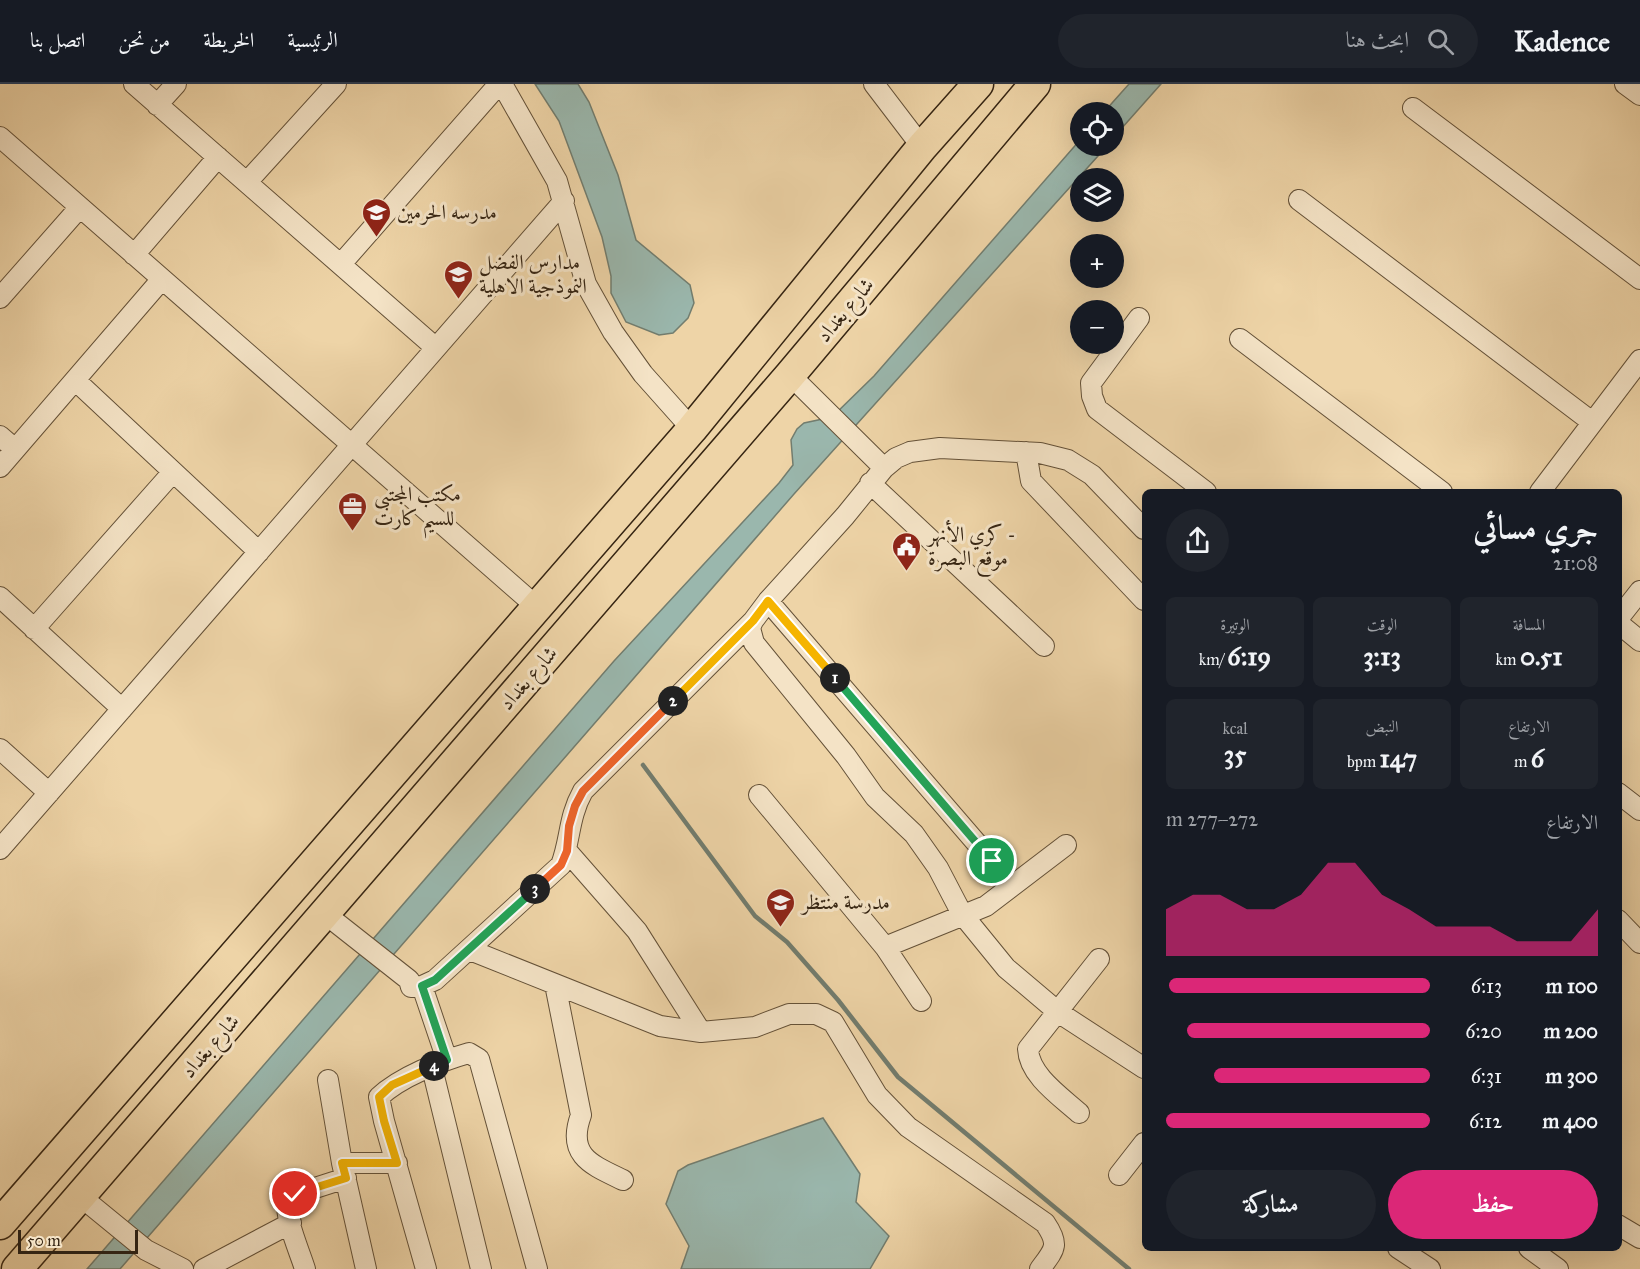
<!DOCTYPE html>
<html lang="ar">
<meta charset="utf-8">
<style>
:root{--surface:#171b24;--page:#20242c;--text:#f1f3f6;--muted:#9ea1a6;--line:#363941;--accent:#db2777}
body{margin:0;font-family:"IM FELL Great Primer",Amiri,serif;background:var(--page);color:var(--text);direction:rtl;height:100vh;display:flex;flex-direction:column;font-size:22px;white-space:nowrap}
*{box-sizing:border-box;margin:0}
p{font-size:20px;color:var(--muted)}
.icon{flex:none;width:33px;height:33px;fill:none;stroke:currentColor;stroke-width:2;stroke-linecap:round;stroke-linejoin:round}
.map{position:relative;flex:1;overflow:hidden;direction:ltr}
.drawer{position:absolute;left:1142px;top:405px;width:480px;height:762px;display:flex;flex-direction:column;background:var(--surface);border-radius:9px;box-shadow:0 6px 24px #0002;direction:rtl}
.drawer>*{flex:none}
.fabs{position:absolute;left:1070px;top:18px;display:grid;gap:12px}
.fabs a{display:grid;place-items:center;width:54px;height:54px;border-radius:50%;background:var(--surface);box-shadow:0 6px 24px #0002;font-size:30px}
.scale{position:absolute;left:18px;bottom:15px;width:120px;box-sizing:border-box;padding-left:6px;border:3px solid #362513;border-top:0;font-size:16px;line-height:21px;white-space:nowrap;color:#362513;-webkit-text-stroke:4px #f4e3c6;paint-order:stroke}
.pin{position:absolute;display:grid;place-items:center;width:51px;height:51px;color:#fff;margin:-26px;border:3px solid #fff;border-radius:50%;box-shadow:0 2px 6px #0007}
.km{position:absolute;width:30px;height:30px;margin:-15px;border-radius:50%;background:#222;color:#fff;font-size:16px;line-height:30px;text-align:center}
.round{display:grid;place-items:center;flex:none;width:63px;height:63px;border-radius:32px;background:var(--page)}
.head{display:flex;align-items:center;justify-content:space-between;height:102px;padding:0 24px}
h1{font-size:33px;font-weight:700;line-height:45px}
.stats{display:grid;grid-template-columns:repeat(3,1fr);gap:9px;height:102px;padding:6px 24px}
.stats div{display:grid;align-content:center;border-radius:9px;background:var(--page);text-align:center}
.stats b{font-size:26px;font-weight:700}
.stats small{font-size:16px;font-weight:400}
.stats p{font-size:16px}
.chart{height:168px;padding:12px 24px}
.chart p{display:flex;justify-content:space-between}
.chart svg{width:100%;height:108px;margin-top:6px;fill:var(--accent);opacity:.7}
.primary-button{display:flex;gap:12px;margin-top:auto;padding:12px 24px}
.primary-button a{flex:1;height:69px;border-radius:36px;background:var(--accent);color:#fff;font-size:24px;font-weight:700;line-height:69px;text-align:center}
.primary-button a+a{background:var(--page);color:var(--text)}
ul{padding:0 24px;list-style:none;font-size:20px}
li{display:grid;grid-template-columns:96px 72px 1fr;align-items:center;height:45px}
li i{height:15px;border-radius:8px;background:var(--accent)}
header{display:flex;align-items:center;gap:36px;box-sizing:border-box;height:84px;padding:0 30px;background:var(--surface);border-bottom:2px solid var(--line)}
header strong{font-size:28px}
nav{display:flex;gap:33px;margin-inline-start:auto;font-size:21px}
.search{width:420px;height:54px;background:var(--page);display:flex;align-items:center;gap:15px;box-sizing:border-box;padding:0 21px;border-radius:33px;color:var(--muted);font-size:22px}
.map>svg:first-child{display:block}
.water{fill:#9ab7ad;stroke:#727d6f;stroke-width:1.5}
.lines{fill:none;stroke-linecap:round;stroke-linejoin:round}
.stream{stroke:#727d6f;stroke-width:4.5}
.minor-casing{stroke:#645138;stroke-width:22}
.highway-casing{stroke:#362513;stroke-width:33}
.minor{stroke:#f4e3c6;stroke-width:20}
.highway{stroke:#eed4a7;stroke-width:30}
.split-1-casing{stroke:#fff;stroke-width:12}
.split-2-casing{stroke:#fff;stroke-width:12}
.split-3-casing{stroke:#fff;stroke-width:12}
.split-4-casing{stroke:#fff;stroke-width:12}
.split-5-casing{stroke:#fff;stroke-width:12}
.split-1{stroke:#22a559;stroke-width:8}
.split-2{stroke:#f5b400;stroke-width:8}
.split-3{stroke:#f0652b;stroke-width:8}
.split-4{stroke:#22a559;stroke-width:8}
.split-5{stroke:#f5b400;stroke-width:8}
.labels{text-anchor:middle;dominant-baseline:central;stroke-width:6;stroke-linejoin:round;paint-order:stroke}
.poi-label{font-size:21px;fill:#362513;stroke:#f4e3c6;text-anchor:start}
.street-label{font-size:21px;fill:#362513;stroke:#f4e3c6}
</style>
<header>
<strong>Kadence</strong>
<div class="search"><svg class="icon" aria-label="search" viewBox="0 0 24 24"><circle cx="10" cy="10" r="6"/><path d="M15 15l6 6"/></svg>ابحث هنا</div>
<nav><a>الرئيسية</a><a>الخريطة</a><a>من نحن</a><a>اتصل بنا</a></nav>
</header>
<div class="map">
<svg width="1640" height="1185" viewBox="0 0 1640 1185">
<rect width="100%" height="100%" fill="#eed4a7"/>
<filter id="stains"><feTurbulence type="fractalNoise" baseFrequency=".00333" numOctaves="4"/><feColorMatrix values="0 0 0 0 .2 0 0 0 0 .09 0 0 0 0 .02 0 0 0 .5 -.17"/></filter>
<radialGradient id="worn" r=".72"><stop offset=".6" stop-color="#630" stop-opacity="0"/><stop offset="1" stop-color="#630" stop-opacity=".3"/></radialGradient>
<path class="water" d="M535,0H578L589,18L618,91L636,156L690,201L694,219L688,234L673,249L659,251L626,238L611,209V192L602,153L559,37Z
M1129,0H1161L1113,54V28H1104Z
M1080,56V62H1107L794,410L120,1185H87L614,577L779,399L793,381L791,356L797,345L804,339L832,333L874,292Z
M823,1034L860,1090L856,1118L889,1152L870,1185H681L689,1162L666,1120L678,1087L688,1081Z"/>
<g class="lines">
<path class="stream" d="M643,681L755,832L787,858L838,916L898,993L1129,1185"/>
<defs>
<path id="minor" d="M134,0L436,264
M502,0L557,97L586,200L613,248L643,290L692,345
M874,0L922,63
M1625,0L1640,11
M157,21L176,0
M1413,24L1640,195
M0,53L537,523
M247,98L336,0
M1299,116L1592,338
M134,171L218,73
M341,180L499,0
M0,214L80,123
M1139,234L1091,299L1092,312L1097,325L1206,408
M1240,255L1442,408
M790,291L884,384
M75,296L259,468
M0,352L15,365
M1026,368L1031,397L1144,516
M0,383L162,195
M870,399L1044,562
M1540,408L1640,276
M1144,445L1092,391L1068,376L1040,369L940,364L910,368L896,374L884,384L845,432L768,517L753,537L750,544L754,559L846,672L875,713L914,750L938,784L962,830L1006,884L1058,928L1144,984
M0,513L122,625
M768,517L992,777
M1618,535L1640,507
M1618,539L1640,557
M34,545L173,388
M0,665L49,709
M1618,709L1640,726
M759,711L885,863L986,822L1066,761
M0,765L564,117
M567,767L637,847L701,948
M324,829L409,896L411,903L422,902L435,896L561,781C571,755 568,734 583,707L753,537
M1618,836L1640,859
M885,863L921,917
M470,866L660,942L701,948L755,943L789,930H816L833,938L877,1011L908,1043L1045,1139C1060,1161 1055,1165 1040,1185
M555,900L581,1031C566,1072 592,1081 623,1096
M422,902L447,976
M432,984L481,1185
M328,996L342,1079L366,1185
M1079,1029C1060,1012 1029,991 1028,965L1099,875
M342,1079H397
M1119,1091L1144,1059
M80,1112L146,1166L183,1185
M1618,1141L1640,1154
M1398,1164L1430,1185
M1529,1164L1558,1185
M204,1185L291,1139
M305,1185C298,1163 285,1136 287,1113L346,1094
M426,1185L384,1037L379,1013C400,993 441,977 469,969L479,975L537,1185"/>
<path id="highway" d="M0,1140L692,345L922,63L978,0
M17,1185L790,291L1035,0"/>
</defs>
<use href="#minor" class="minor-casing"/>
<use href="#highway" class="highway-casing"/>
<use href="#minor" class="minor"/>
<use href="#highway" class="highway"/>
</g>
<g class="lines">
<defs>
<path id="split-1" d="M835,594L992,777"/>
<path id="split-2" d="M673,617L753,537L768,517L835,594"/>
<path id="split-3" d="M535,805L561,781L567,767L569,742L575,722L583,707L673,617"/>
<path id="split-4" d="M434,982L447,976L422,902L435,896L535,805"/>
<path id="split-5" d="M295,1110L346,1094L342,1079H397L384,1037L379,1013L392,1001L434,982"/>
</defs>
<use href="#split-1" class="split-1-casing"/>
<use href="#split-2" class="split-2-casing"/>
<use href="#split-3" class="split-3-casing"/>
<use href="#split-4" class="split-4-casing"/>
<use href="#split-5" class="split-5-casing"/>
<use href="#split-1" class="split-1"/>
<use href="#split-2" class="split-2"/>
<use href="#split-3" class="split-3"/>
<use href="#split-4" class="split-4"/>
<use href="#split-5" class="split-5"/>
</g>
<defs>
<symbol id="school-pin" viewBox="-11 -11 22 30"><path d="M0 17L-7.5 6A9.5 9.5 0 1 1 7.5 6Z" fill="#8f2418" stroke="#f4e3c6"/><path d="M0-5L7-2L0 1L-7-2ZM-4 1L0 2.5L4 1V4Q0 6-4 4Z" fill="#fff"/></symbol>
<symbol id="office-pin" viewBox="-11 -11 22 30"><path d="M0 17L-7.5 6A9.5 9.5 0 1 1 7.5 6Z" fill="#8f2418" stroke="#f4e3c6"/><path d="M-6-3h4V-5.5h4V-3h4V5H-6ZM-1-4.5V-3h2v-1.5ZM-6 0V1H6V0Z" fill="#fff"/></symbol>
<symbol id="civic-pin" viewBox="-11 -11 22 30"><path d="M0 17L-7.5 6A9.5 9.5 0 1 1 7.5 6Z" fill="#8f2418" stroke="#f4e3c6"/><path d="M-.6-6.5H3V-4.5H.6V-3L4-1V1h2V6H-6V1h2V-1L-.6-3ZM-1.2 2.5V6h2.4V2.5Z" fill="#fff"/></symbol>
</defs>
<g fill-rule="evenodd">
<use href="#school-pin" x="360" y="112" width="33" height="45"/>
<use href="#school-pin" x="442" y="174" width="33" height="45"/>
<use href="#office-pin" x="336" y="406" width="33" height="45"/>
<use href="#civic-pin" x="890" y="446" width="33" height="45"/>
<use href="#school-pin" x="764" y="802" width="33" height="45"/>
</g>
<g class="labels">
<g class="poi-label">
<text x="397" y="128">مدرسه الحرمين</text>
<text x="479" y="178">مدارس الفضل<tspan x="479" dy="24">النموذجية الاهلية</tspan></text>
<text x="374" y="410">مكتب المجتبى<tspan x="374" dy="24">للسيم كارت</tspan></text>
<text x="928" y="450">كري الأنهر -<tspan x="928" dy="24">موقع البصرة</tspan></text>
<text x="802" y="818">مدرسة منتظر</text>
</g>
<g class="street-label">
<text transform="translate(845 226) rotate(-50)">شارع بغداد</text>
<text transform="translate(528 594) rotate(-49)">شارع بغداد</text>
<text transform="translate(210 962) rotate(-49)">شارع بغداد</text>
</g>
</g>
<rect width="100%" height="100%" filter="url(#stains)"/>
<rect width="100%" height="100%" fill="url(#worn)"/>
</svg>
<div class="fabs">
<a><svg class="icon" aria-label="locate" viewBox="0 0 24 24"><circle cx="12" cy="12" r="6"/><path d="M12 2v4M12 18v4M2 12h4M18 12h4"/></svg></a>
<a><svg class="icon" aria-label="layers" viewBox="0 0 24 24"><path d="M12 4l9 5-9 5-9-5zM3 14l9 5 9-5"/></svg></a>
<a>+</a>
<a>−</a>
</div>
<div class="scale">50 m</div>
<div class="pin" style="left:992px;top:777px;background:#1e9e55"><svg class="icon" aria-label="arrive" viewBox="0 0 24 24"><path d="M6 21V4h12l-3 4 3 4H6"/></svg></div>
<div class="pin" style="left:295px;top:1110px;background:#d93025"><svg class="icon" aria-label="check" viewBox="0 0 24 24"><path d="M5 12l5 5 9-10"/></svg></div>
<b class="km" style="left:835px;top:594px">1</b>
<b class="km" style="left:673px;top:617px">2</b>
<b class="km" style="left:535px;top:805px">3</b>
<b class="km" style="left:434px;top:982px">4</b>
<section class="drawer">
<div class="head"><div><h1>جري مسائي</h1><p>21:08</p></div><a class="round"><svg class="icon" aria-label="share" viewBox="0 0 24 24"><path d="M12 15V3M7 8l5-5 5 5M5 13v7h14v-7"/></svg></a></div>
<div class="stats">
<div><p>المسافة</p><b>0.51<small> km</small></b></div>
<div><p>الوقت</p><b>3:13</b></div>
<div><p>الوتيرة</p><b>6:19<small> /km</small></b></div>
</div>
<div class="stats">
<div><p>الارتفاع</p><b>6<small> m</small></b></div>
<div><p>النبض</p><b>147<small> bpm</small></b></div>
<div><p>kcal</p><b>35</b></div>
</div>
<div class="chart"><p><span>الارتفاع</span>272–277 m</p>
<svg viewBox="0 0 160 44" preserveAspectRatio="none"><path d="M0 44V25L10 19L20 19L30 25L40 25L50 19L60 6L70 6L80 19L90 25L100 32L110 32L120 32L130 38L140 38L150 38L160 25V44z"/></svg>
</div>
<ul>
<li><b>100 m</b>6:13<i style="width:99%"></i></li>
<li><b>200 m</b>6:20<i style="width:92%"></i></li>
<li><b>300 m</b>6:31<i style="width:82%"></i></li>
<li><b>400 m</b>6:12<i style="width:100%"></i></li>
</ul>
<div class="primary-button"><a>حفظ</a><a>مشاركة</a></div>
</section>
</div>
